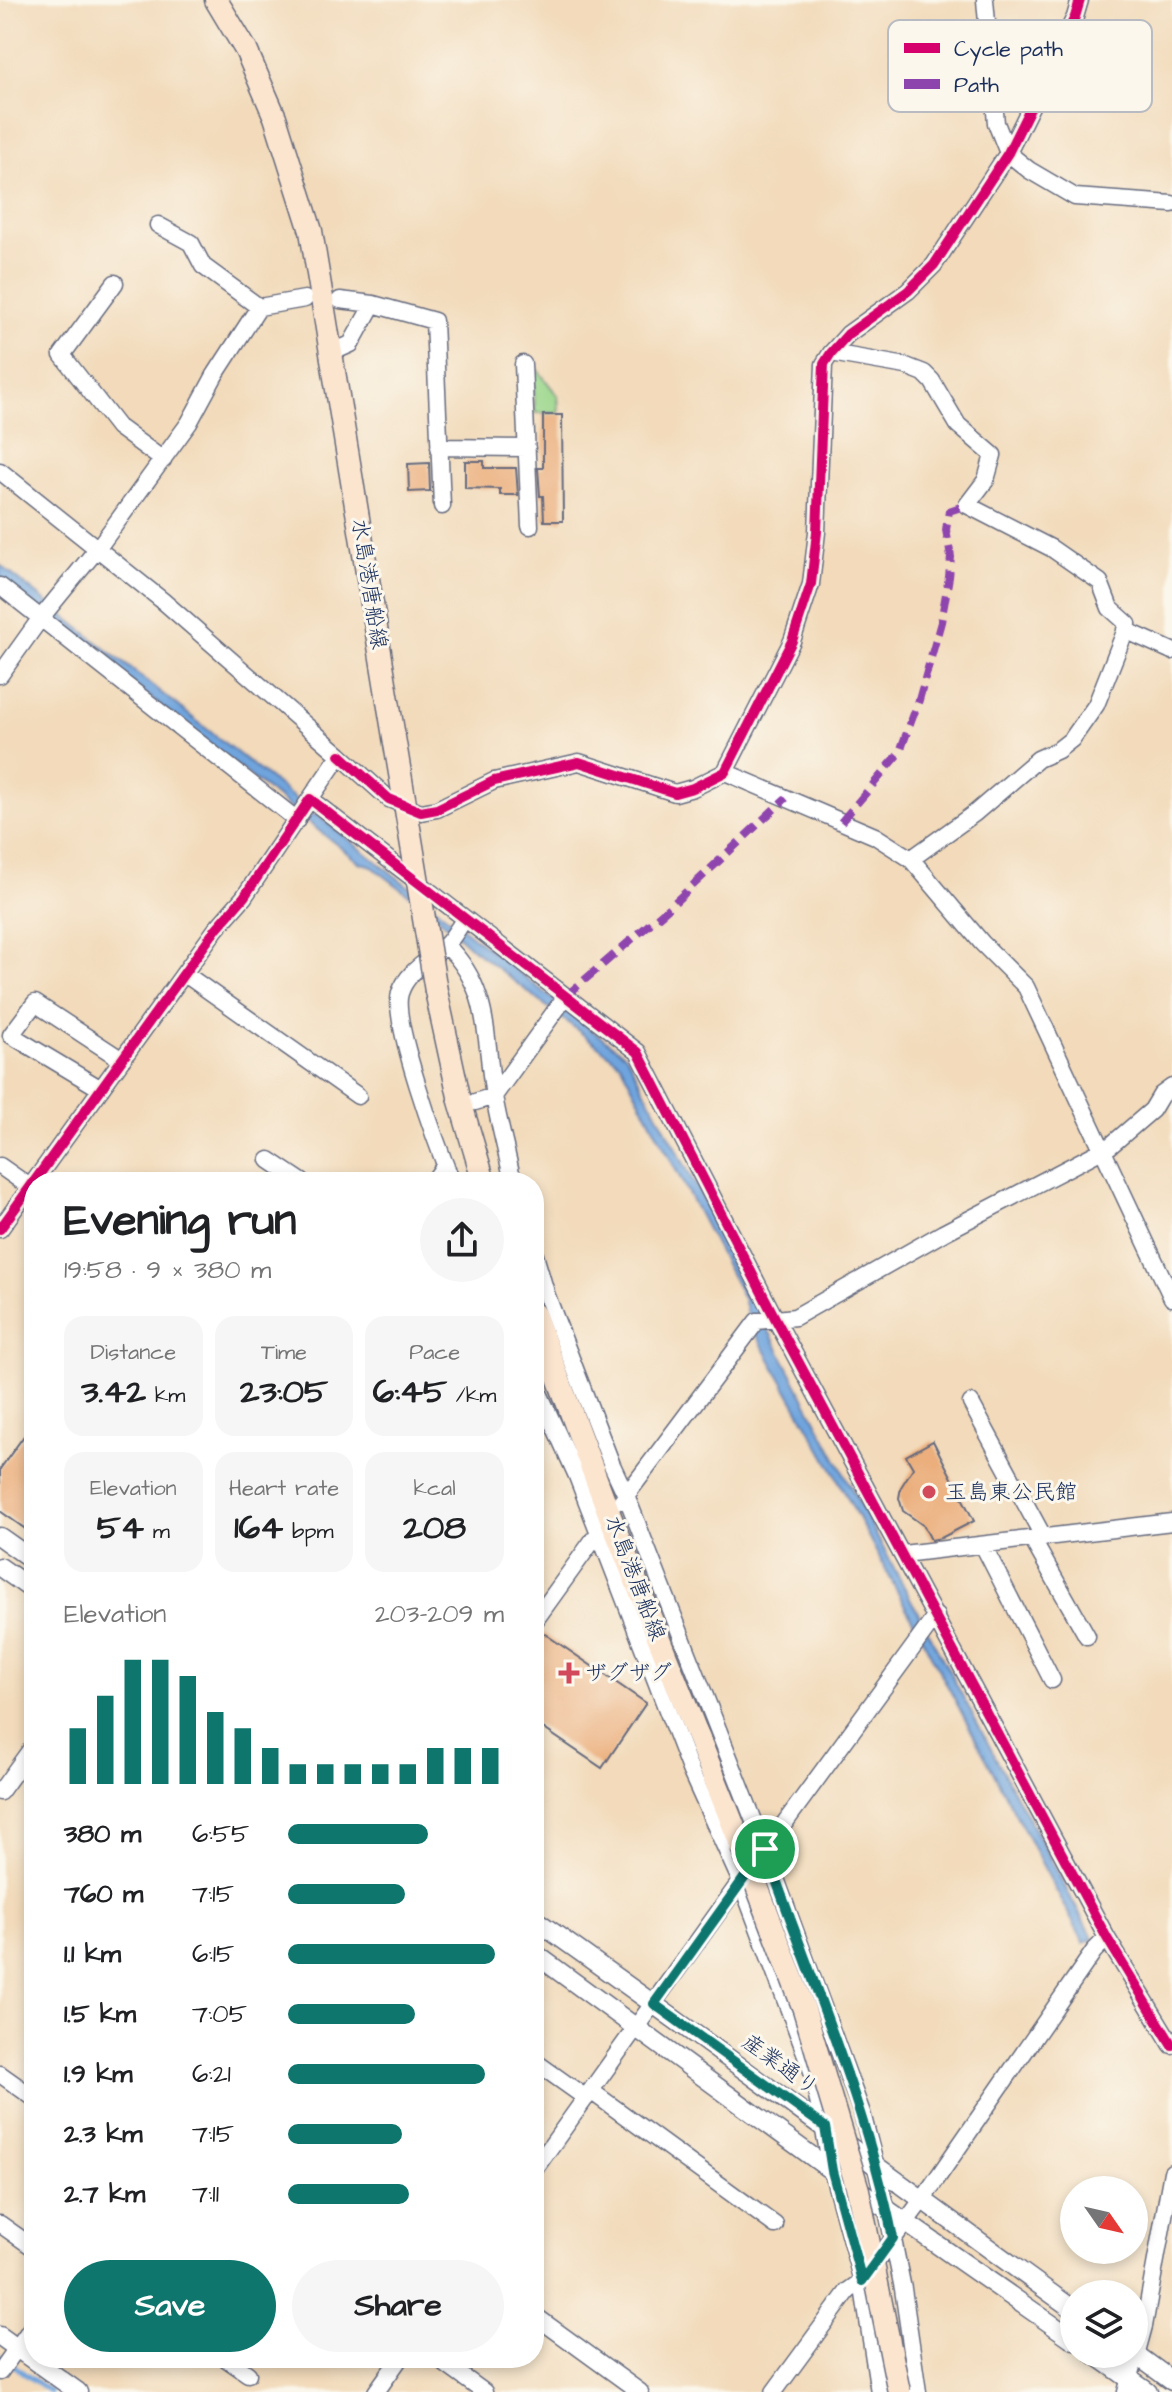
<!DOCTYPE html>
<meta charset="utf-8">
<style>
:root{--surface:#fff;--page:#f6f6f6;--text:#202124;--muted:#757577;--accent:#0f766e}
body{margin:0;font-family:"Architects Daughter","Klee One",sans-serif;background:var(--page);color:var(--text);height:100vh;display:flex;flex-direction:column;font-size:30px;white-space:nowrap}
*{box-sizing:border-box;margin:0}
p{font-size:26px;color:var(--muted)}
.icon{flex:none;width:44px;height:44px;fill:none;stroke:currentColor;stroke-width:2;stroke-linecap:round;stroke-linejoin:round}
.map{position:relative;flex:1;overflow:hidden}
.sheet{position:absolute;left:24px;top:1172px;width:520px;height:1196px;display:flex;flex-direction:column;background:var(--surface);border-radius:32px;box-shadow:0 4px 12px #0003}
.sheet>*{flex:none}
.needle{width:52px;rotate:124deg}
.controls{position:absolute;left:1060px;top:2176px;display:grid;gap:16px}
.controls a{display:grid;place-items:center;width:88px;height:88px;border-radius:50%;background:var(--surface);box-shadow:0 4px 12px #0003;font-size:40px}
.pin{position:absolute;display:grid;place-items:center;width:68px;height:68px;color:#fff;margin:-34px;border:4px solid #fff;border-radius:50%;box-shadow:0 2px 8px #0007}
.round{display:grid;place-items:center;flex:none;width:84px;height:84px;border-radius:42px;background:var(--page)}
.summary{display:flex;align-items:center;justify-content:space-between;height:136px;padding:0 40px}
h1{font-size:44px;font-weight:700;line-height:60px}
.metrics{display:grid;grid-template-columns:repeat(3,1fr);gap:12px;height:136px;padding:8px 40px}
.metrics div{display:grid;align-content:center;border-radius:20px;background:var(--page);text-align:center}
.metrics b{font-size:34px;font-weight:700}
.metrics small{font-size:22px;font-weight:400}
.metrics p{font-size:22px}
.chart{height:224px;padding:16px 40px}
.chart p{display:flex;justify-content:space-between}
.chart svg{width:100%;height:144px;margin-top:8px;stroke:var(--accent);stroke-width:6}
.action{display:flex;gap:16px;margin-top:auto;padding:16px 40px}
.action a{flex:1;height:92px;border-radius:48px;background:var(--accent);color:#fff;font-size:32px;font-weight:700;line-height:92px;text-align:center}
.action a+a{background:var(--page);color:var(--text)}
ul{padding:0 40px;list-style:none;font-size:26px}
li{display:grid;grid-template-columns:128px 96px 1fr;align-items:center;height:60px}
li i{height:20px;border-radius:10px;background:var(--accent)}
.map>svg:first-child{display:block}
.green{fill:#9ad68a;stroke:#5a8274;stroke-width:2}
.water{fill:#70a4dd;stroke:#466a9e;stroke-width:2}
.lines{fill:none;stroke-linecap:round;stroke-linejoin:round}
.stream{stroke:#70a4dd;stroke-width:5}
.building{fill:#ebae7c}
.minor-casing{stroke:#666b7e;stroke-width:19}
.tertiary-casing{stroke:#666b7e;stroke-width:21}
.secondary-casing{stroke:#666b7e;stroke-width:25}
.minor{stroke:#fff;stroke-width:16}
.tertiary{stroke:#fff;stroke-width:18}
.secondary{stroke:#fce5cf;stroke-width:22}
.secondary-bridge-casing{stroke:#666b7e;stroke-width:25;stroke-linecap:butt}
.secondary-bridge{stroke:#fce5cf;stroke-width:22}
.quiet{stroke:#8e44ad;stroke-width:8;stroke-dasharray:16 8;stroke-linecap:butt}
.cycleway-casing{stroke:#fbf7ec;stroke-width:15}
.cycleway{stroke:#d6006c;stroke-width:10}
.route-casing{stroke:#fff;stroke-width:16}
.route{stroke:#0f766e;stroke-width:10}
.poi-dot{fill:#d1495b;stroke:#fbf7ec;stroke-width:3}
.labels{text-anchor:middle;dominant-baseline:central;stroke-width:6;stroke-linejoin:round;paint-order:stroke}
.street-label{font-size:22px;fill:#1b2f5e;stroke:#fbf7ec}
.poi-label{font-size:22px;fill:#1b2f5e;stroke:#fbf7ec;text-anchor:start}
.key{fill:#fbf7ec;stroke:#b8bbc1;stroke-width:2}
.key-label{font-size:22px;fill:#1b2f5e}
</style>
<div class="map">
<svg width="1172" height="2392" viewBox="0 0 1172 2392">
<rect width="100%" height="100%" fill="#fbf7ec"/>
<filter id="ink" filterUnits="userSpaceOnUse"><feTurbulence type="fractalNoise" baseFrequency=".0125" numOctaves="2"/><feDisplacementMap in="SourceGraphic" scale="16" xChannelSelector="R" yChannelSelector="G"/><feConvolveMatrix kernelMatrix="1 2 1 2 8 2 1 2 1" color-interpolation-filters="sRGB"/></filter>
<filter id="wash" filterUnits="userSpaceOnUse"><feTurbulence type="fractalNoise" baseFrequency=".006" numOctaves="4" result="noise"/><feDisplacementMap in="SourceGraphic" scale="32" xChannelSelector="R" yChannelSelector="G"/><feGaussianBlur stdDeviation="1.8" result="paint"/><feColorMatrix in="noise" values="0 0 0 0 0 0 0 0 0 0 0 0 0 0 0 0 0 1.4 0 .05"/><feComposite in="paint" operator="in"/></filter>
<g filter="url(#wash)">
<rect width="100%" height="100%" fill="#f2daba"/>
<path class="green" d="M533,364L558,396L559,413H535Z"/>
<path class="water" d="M0,565L299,802L310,815H317L554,1000L565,1011L626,1055L752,1291L768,1329L881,1544L1093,1939L1084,1943L836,1476L748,1320L743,1298L620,1063L470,947L437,916L403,890L370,865L360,863L38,609L0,578Z"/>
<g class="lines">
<path class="stream" d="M0,2356L50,2392"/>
</g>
<g id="blocks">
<path class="building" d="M543,415H562L563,521H544L543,496H540L538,468H543Z
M465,461H484V468H516L518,495H500V489L465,488Z
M429,463L430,491L409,492L408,464Z
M34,1422V1535L0,1511V1469Z
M933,1441L974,1521L941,1538L931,1540L924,1526L903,1511L899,1498L901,1487L913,1468L906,1456Z
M542,1632L646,1703L602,1768L534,1722V1644Z"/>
</g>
</g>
<g filter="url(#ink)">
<use href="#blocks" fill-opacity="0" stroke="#666b7e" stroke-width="2"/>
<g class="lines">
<defs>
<path id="minor" d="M985,0L996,123L1008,153L1029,170L1075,197L1172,204
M158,225L191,243L203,266L259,307
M115,283L62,355L118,427L163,460
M340,300L373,304L434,321L442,506
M333,352L351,344L373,304
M831,353L906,366L924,373L932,381L958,425L993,455L986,480L967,505L1051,548L1100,582L1110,608L1128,624L1096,705L1072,739L1058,750L1038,759L975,813L911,859
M523,364L530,526
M439,447L527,448
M0,471L163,601L340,755L310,799
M0,586L297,820
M1125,630L1172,651
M0,675L40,619L98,548L189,423L215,375L259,307L305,299
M340,755L389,799L421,812L437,809L494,781L579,762L675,793L693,788L725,772L792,641L811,584L817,532L824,364L831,353L848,334L908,291L934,265L1008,153L1075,17L1080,0
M725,772L875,836L911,859L982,943L1026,987L1172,1298
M446,945C492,990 484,1038 494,1096C499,1125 507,1153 513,1182
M185,974L358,1096
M101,1089L11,1035L35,1003L122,1060
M475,1102L494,1096L566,996
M269,1160L302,1182
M0,1166L30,1187
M433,1182L445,1165
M452,1182C439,1150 391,1021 400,993C408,969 431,960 446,945C453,938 458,928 464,920
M0,1229L216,929L244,897L310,799L638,1052L775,1318L1107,1938L1172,2045
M534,1252L547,1296L612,1465L626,1495L765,1849L862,2113L887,2210L903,2289L918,2392
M534,1382L577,1476L691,1772L741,1882L812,2071L832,2171L862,2281L879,2392
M971,1403L1044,1538
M622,1501L757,1321L795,1317L943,1233L1110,1146L1152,1110L1161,1095L1172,1087
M1032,1539L1087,1636
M983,1545L1052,1680
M903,1554L1172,1522
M534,1622L601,1529
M0,1792L34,1745
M762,1854L936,1616
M534,2061L586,2098
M0,2074L34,2098
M591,2091L775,2225
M534,2170L745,1875
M0,2224L34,2248
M534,2315L640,2392
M225,2358L248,2374
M437,2358L484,2392
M0,2372L34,2324
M376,2392L400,2358
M774,2392L848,2291L862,2281L922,2200L1094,1951L1107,1938
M1126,2392L1144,2326L1172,2172"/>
<path id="tertiary" d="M0,1537L34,1561
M0,1567L34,1591
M534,1919C716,2047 894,2180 1074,2310
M534,1953L832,2171L1074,2340
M0,2336L78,2392
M1134,2353L1172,2381
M1094,2354L1148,2392"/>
<path id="secondary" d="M216,0L246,50L275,117L311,231L389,707
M436,991L460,1101L484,1182
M534,1314L610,1516L742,1847"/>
</defs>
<use href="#minor" class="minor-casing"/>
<use href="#tertiary" class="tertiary-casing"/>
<use href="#secondary" class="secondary-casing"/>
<use href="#minor" class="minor"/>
<use href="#tertiary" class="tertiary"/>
<use href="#secondary" class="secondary"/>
<defs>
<path id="secondary-bridge" d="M389,707L436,991
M742,1847L804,2009L858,2190L899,2392"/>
</defs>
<use href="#secondary-bridge" class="secondary-bridge-casing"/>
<use href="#secondary-bridge" class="secondary-bridge"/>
<path class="quiet" d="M841,822L899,754L919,700L941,622L949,577L951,557L946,530L949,511L967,505
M566,996L674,903L786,798"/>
<defs>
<path id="cycleway" d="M340,755L389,799L421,812L437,809L494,781L579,762L675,793L693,788L725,772L792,641L811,584L817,532L824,364L831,353L848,334L908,291L934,265L1008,153L1075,17L1080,0
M0,1229L216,929L244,897L310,799L638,1052L775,1318L1107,1938L1172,2045"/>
</defs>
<use href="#cycleway" class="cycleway-casing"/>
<use href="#cycleway" class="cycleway"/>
</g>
</g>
<g class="lines" filter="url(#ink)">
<defs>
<path id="route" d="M765,1849C810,1978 866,2104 893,2238L862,2281L832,2171L825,2127L654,2004Z"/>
</defs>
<use href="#route" class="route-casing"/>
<use href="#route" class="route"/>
</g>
<g class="poi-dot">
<circle cx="929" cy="1492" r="8"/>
<path d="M565 1661h8v8h8v8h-8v8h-8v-8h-8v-8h8z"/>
</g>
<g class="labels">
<g class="street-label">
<text transform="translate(369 584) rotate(81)">水島港唐船線</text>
<text transform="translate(635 1578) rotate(69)">水島港唐船線</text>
<text transform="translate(780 2065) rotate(36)">産業通り</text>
</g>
<g class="poi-label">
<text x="945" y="1492">玉島東公民館</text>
<text x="585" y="1673">ザグザグ</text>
</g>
</g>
<rect x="888" y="20" width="264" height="92" rx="12" class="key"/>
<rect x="904" y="43" width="36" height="10" fill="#d6006c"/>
<rect x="904" y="79" width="36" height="10" fill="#8e44ad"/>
<g class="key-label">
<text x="954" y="56">Cycle path</text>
<text x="954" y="92">Path</text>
</g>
</svg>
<div class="controls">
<a><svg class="needle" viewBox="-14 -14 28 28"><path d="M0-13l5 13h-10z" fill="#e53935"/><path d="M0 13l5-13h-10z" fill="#757577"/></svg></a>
<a><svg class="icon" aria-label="layers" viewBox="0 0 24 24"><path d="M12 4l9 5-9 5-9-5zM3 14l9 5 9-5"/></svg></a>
</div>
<div class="pin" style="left:765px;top:1849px;background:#1e9e55"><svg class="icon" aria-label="arrive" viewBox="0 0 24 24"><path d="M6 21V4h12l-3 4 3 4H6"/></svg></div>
<section class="sheet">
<div class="summary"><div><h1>Evening run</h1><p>19:58 · 9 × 380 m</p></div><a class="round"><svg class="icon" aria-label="share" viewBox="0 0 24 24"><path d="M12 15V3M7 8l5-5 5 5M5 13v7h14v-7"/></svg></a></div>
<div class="metrics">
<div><p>Distance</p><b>3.42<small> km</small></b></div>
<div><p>Time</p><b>23:05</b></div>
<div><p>Pace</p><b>6:45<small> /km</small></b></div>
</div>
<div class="metrics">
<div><p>Elevation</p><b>54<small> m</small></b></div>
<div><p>Heart rate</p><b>164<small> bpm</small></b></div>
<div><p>kcal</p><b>208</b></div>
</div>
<div class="chart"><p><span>Elevation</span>203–209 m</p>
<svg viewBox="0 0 160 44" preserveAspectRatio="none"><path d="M5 44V27M15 44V17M25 44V6M35 44V6M45 44V11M55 44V22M65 44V27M75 44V33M85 44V38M95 44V38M105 44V38M115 44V38M125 44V38M135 44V33M145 44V33M155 44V33"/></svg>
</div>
<ul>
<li><b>380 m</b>6:55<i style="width:65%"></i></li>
<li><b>760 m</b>7:15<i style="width:54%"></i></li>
<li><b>1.1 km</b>6:15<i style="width:96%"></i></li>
<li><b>1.5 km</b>7:05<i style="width:59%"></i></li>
<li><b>1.9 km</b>6:21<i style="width:91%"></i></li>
<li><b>2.3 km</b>7:15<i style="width:53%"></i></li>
<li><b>2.7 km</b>7:11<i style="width:56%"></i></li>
</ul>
<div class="action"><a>Save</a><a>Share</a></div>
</section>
</div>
